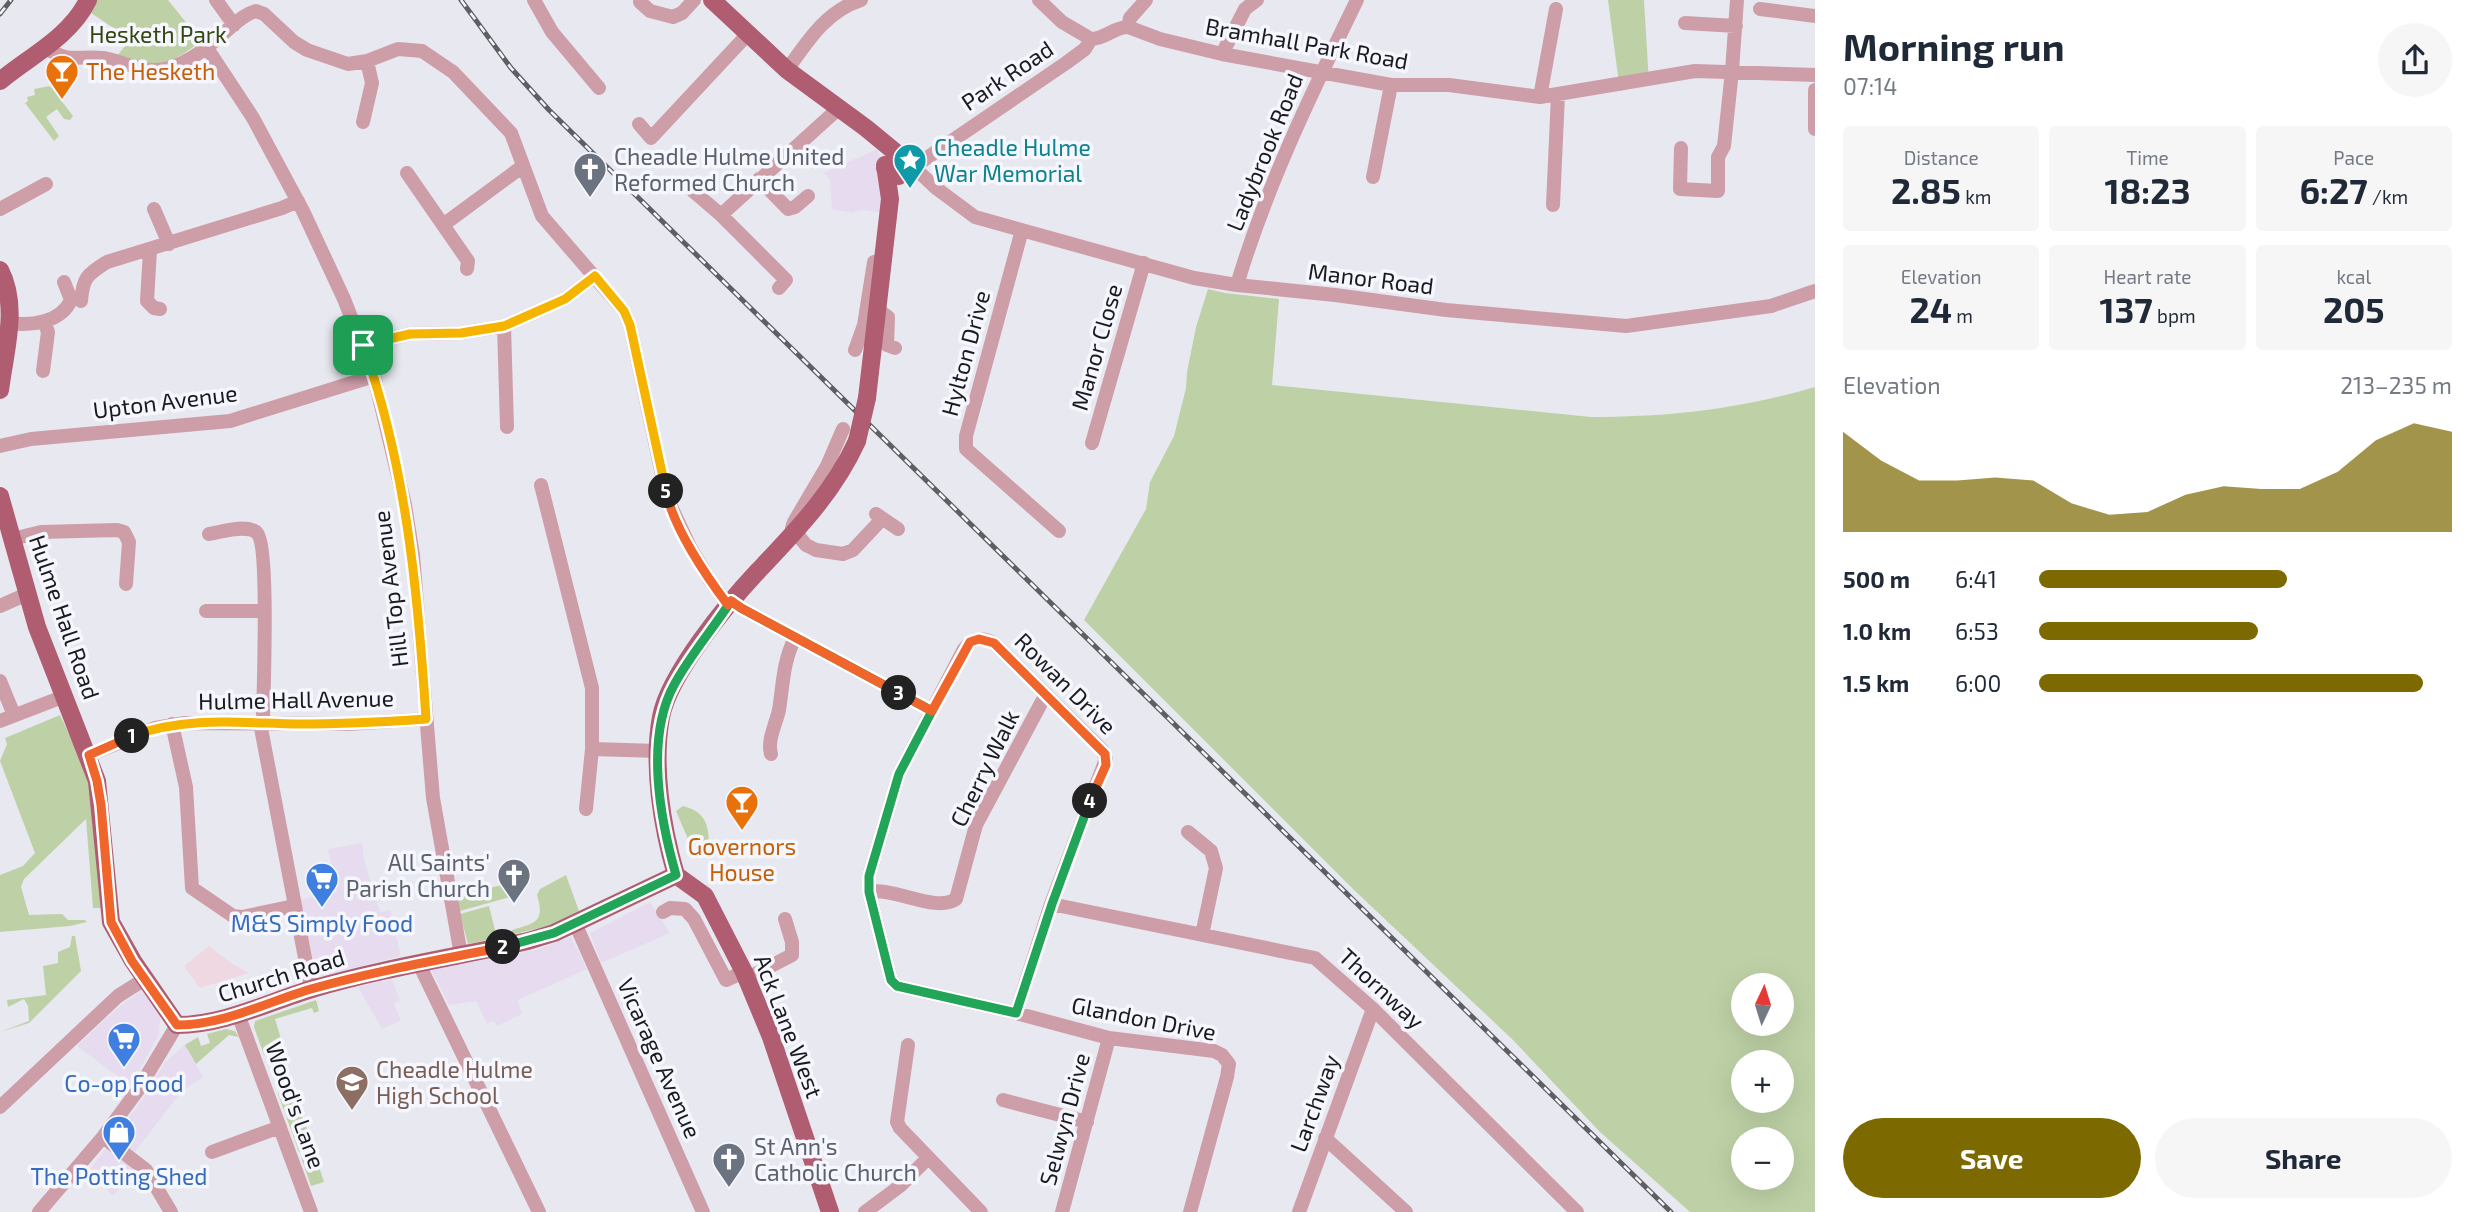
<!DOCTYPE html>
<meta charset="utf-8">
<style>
:root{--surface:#fff;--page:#f6f6f7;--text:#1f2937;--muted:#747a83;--accent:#7c6900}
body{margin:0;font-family:"Exo 2",sans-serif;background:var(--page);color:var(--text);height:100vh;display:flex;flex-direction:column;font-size:26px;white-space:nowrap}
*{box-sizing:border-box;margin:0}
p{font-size:23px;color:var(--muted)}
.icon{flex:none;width:38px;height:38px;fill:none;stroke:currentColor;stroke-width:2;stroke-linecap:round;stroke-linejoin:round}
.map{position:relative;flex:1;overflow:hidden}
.drawer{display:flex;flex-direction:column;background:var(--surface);width:665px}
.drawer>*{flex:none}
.needle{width:46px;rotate:4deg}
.fabs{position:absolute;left:1731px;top:973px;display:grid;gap:14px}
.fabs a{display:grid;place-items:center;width:63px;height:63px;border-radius:50%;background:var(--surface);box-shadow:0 7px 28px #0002;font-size:35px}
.pin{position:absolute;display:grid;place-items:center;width:60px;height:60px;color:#fff;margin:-30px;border-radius:14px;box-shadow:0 4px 10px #0006}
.km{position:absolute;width:35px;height:35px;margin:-18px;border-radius:50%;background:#222;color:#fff;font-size:19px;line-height:35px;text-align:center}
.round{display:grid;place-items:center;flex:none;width:74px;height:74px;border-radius:37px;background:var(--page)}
.overview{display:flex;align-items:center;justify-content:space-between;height:119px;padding:0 28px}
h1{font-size:38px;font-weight:700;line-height:52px}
.figures{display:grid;grid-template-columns:repeat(3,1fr);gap:10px;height:119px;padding:7px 28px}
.figures div{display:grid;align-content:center;border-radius:7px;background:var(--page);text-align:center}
.figures b{font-size:35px;font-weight:700}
.figures small{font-size:19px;font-weight:400}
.figures p{font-size:19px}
.chart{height:196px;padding:14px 28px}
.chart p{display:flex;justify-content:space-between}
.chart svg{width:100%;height:126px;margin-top:7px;fill:var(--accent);opacity:.7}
.action{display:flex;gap:14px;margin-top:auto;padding:14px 28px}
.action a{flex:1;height:80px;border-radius:42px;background:var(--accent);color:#fff;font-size:28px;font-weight:700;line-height:80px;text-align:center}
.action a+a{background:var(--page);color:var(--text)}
ul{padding:0 28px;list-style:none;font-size:23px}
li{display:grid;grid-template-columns:112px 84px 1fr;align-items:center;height:52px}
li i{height:18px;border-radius:9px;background:var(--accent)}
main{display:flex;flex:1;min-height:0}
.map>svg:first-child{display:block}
.commercial{fill:#e6dbef}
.industrial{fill:#f0d8e3}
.green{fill:#bed1a6;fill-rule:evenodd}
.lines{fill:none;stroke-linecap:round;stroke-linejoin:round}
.minor{stroke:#ce9ea8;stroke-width:14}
.major{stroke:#b05c71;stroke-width:18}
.rail-casing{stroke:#5e5f63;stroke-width:5}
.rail{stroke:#f5f6fe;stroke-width:2.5;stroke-dasharray:8;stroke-linecap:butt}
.major-bridge{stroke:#b05c71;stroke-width:18}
.split-1-casing{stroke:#fff;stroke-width:14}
.split-2-casing{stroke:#fff;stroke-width:14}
.split-3-casing{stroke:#fff;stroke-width:14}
.split-4-casing{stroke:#fff;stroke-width:14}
.split-5-casing{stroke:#fff;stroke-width:14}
.split-6-casing{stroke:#fff;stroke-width:14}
.split-1{stroke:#f5b400;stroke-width:9}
.split-2{stroke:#f0652b;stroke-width:9}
.split-3{stroke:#22a559;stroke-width:9}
.split-4{stroke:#22a559;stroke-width:9}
.split-5{stroke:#f0652b;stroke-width:9}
.split-6{stroke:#f5b400;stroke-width:9}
.labels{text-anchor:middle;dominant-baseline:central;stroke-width:7;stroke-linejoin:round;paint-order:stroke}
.park-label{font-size:23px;fill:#344711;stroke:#f5f6fe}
.street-label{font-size:23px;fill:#1b1b1e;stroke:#f5f6fe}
.food-label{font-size:23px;fill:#c56008;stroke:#f5f6fe;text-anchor:start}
.culture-label{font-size:23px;fill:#0d838f;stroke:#f5f6fe;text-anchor:start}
.worship-label{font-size:23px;fill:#5b616d;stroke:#f5f6fe;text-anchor:start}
.shop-label{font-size:23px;fill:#366cbe;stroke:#f5f6fe}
.education-label{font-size:23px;fill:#785e54;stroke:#f5f6fe;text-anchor:start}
</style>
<main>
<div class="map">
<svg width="1815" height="1212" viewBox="0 0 1815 1212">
<rect width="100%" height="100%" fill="#e8e9f0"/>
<path class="commercial" d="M877,149L883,166L884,213L863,210L855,211V213L832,209L830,180L824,173Z
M362,843L364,859L380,912L390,910L401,956L316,977L301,899L337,892L328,849Z
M650,902L670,933L601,963L590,933Z
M571,937L587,969L518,1000L522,1014L497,1026L494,1021L487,1024L476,1001L449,1005L431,969L508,956L539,949Z
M392,979L400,1000L394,1004L401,1020L382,1029L358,987Z
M143,989L160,1017L159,1034L131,1086L77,1046L116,1009Z
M185,1045L203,1077L181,1092L135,1152L136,1171L113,1196L88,1172L142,1100L165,1062Z"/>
<path class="industrial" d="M209,946L231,963L249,973L200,988L184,966Z"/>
<path class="green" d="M97,0H168L201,41C166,68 158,67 118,55L130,39L91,13Z
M1608,0H1644L1649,83L1620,91Z
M50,86L73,116L70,120L64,119L57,109L46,117L59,136L54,141L25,103L28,101L27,97L35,95L34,89Z
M1208,289L1225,293L1279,299L1272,385L1591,417C1670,417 1739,409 1815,387V1212H1690L1600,1132L1513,1040L1354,890L1084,620L1146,509L1150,482L1174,436L1186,388L1187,372L1196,327ZM1743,985H1782V1024H1743ZM1743,1062H1782V1101H1743ZM1743,1139H1782V1178H1743Z
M60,715L91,780L103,908H93L86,819L24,879L21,887L29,915L62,914L68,920H85L87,922L70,926L0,932V875L23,866L35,853L0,761L7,744L5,738Z
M683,806C706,812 709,825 709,846H691L676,811Z
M566,875L579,911L548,926L511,935L512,930C536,923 545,922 537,895L540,889Z
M522,880L524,887L523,890L514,892V896L460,911L456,896Z
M489,906L497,938L468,944L460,914Z
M72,936H75L81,971L29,1023L0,1032L29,1021L28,1006L24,999L8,1007L7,1000L46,995L43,966L58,963V952L70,947Z
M316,1000L319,1011L314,1013L312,1008L275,1019L285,1052L269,1057L264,1055L254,1027L255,1021Z
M226,1029L235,1031L239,1037L229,1035L196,1064L185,1045L198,1037L201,1046L210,1043L207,1034Z
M286,1083L292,1090L312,1142L310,1148L299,1152L278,1094Z
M314,1152L324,1182L311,1186L301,1157Z"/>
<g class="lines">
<path class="minor" d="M216,0L234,25
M534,0L552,32L599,88
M1039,0L1062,22L1091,39
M640,2L650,11L673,17L682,13L694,0
M1760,9L1815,16
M1685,23L1736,26
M1128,27L1160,39L1222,54L1391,85H1449L1540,97L1695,71L1815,75
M1128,27L1130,18L1146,0
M46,48C69,64 78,55 103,58C120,61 137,70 155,70C181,70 207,48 225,32C235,24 244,14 256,11L264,14L294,42L307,50L348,64L367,61L398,49L422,51L453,72L511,133L542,216L624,311L630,325L667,498L690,547L709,579L728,605
M207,48L253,118L303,211L344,299L374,376L405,505L413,555L433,798L461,955
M1222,54L1245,9L1257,0
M787,70C807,42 826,11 861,0
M1815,90V129
M1540,97L1556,9
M363,122L372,83L367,61
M639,124L651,138L747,35
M1681,148L1680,189L1718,191V157L1724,146L1732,71L1737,0
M904,158L936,188L975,217L1194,278L1237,285L1335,295L1446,310L1626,326L1771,306L1815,291
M912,165L918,164L1066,63L1085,49L1091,39C1105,39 1114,27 1128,27
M407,173L468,261L467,269
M1373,177L1391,85
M759,179L788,209L795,207L808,196
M693,191L721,215L786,280L779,288
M1553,205L1558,95
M0,209L46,184
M154,209L169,244
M721,215L839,108
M443,225L523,166
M1022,230L966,436V449L1059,531
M150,250L147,301L154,308L160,309
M1237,285C1266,187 1312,92 1357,0
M81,301C83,277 87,275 107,262L282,208L298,201
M878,310L888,317L887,345L895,348
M9,323C30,326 61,323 71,300L64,282
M504,326L507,427
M363,345L410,334L461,333L504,326L565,299L595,276
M855,350L864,325L874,262L885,259
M43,371L48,332L44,321
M843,429L827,466L794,522L792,528L806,545L816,550L843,554L853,550L882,519
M1092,443L1144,263
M0,446L31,439L230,421L374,376
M541,485L592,688V749L658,751
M876,514L898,529
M209,534C221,532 245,524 256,532C270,542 263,698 263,723
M12,539L41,532L117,530L124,532L129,542L126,584
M731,601L741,608L932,711
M0,606L27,594
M206,611H264
M0,681L14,715
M0,721L65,696
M260,723L311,989
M172,724L186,787L192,888L233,916L242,917L294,906
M771,754C767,740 776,724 779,710C783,685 783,661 795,638
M89,755L155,728L185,723L348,724L426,719
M586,809L592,749
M1188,832L1211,851L1216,868L1202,935
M869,892C894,887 936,913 956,899L976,825L1046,694
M1051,904L1315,958L1373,1009L1577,1212
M663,912L670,908L685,909L694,919L726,980L744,972
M575,923L703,1212
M419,964L539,1212
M746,979L792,955V942L785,919
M1016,1013L1051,904L1106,759L1102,750L994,643C982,637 972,638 964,649L899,774L869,876V892L891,980L897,986L1016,1013L1109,1038L1214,1051L1222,1055L1229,1064L1227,1077L1190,1212
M238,1014L311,1212
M908,1045L897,1122L900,1128L981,1212
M1003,1100L1087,1122
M0,1107L118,996L145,979
M103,1137L146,1170L171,1212
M1325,1138L1406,1212
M212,1152L280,1127
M39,1212L103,1137L138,1090L177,1025
M865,1212L900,1186L928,1158
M1062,1212L1109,1038
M1299,1212L1373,1009"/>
<path class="major" d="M712,0L787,70L866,128L906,161V169L899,176L889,174L885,168
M0,81C30,56 70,37 88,0
M0,270C19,306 5,351 0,390
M867,398L890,199L885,165
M0,496L37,627L97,781L111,922L133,961L177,1025C224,1025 268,1002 312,989C383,968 456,957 528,941L554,933L676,875
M676,875C662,827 652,766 661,717C669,674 728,603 758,571C796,531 834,492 857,441
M676,875L705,896L744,972L771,1037L830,1212"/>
<defs>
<path id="rail" d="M461,0L511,68L549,110L1671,1212
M0,14L11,0"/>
</defs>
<use href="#rail" class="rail-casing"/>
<use href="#rail" class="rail"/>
<path class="major-bridge" d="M857,441L867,398"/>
</g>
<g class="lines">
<defs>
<path id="split-1" d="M132,736C187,716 240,723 297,724C341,724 383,722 426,719C418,592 406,465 363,345"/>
<path id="split-2" d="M132,736L89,755L97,781L101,805L111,922L132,961L177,1025C224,1025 267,1002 311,989C374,971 439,960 503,947"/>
<path id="split-3" d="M503,947L554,933L676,875C660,819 645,738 674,685C690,655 713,629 731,601L741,608L899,693"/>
<path id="split-4" d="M899,693L932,711L899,774L869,876V892L891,980L897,986L1016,1013L1052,904L1090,801"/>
<path id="split-5" d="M666,491C673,527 706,576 728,605L731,601L741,608L932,711L970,642L979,639L994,643L1105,754L1106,765L1090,801"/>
<path id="split-6" d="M363,345L410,334L461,333L504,326L565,299L595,276L624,311L630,325L666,491"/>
</defs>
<use href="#split-1" class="split-1-casing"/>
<use href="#split-2" class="split-2-casing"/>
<use href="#split-3" class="split-3-casing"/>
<use href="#split-4" class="split-4-casing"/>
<use href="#split-5" class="split-5-casing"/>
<use href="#split-6" class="split-6-casing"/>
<use href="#split-1" class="split-1"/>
<use href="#split-2" class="split-2"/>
<use href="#split-3" class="split-3"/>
<use href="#split-4" class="split-4"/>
<use href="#split-5" class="split-5"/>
<use href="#split-6" class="split-6"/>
</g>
<defs>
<symbol id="bar-pin" viewBox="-11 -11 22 30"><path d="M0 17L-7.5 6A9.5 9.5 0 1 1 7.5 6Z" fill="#e8710a" stroke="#f5f6fe"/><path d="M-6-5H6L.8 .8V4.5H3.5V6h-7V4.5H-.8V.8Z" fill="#fff"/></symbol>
<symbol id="sight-pin" viewBox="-11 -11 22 30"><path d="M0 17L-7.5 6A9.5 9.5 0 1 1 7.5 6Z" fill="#0f9aa8" stroke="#f5f6fe"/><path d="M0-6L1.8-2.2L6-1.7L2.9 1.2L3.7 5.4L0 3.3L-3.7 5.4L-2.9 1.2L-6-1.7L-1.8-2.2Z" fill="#fff"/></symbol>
<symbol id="church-pin" viewBox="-11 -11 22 30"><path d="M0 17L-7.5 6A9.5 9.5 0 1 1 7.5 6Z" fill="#6b7280" stroke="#f5f6fe"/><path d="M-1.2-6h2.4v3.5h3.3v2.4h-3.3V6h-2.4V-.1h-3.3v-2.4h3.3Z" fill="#fff"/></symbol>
<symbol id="supermarket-pin" viewBox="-11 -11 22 30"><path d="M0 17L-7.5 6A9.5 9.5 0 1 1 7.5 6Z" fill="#3f7fe0" stroke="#f5f6fe"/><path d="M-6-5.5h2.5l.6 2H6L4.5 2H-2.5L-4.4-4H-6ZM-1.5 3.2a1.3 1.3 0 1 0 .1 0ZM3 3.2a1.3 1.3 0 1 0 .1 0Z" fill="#fff"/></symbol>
<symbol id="school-pin" viewBox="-11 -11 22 30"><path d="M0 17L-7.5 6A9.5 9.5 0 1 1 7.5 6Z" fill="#8d6e63" stroke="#f5f6fe"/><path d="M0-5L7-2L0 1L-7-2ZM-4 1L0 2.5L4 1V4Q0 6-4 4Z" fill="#fff"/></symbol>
<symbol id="shop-pin" viewBox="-11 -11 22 30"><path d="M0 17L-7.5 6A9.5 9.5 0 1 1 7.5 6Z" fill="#3f7fe0" stroke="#f5f6fe"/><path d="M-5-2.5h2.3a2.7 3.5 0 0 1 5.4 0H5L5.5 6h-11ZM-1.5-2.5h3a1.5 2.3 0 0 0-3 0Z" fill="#fff"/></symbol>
</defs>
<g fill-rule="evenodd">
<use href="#bar-pin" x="43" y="52" width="38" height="52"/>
<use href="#sight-pin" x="891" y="141" width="38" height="52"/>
<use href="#church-pin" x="571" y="150" width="38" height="52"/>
<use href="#bar-pin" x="723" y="783" width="38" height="52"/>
<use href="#church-pin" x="495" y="856" width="38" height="52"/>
<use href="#supermarket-pin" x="303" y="860" width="38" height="52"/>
<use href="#supermarket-pin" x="105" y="1020" width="38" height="52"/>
<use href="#school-pin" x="333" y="1063" width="38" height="52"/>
<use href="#shop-pin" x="100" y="1113" width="38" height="52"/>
<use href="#church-pin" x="710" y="1140" width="38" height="52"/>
</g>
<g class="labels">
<g class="park-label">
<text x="158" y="34">Hesketh Park</text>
</g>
<g class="street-label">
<text transform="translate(1307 43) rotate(10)">Bramhall Park Road</text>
<text transform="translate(1007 75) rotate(-34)">Park Road</text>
<text transform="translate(1264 152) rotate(-68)">Ladybrook Road</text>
<text transform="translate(1371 278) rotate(7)">Manor Road</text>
<text transform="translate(1096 347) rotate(-74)">Manor Close</text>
<text transform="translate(965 353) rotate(-75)">Hylton Drive</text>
<text transform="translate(165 401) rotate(-7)">Upton Avenue</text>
<text transform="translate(390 589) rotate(-97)">Hill Top Avenue</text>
<text transform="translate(65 617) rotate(71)">Hulme Hall Road</text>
<text transform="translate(1066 683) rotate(45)">Rowan Drive</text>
<text transform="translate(296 699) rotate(-1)">Hulme Hall Avenue</text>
<text transform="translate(984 768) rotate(-64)">Cherry Walk</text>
<text transform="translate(281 975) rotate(-17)">Church Road</text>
<text transform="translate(1382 988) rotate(43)">Thornway</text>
<text transform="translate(1144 1018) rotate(11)">Glandon Drive</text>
<text transform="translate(789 1026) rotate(69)">Ack Lane West</text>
<text transform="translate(660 1058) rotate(66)">Vicarage Avenue</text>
<text transform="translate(1314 1103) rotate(-70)">Larchway</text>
<text transform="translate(296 1105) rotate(70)">Wood's Lane</text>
<text transform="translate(1064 1119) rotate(-75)">Selwyn Drive</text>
</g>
<g class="food-label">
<text x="86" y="71">The Hesketh</text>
<text x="742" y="846" text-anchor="middle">Governors<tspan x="742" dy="26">House</tspan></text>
</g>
<g class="culture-label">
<text x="934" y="147">Cheadle Hulme<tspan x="934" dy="26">War Memorial</tspan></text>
</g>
<g class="worship-label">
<text x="614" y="156">Cheadle Hulme United<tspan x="614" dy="26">Reformed Church</tspan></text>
<text x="490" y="862" text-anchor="end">All Saints'<tspan x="490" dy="26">Parish Church</tspan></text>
<text x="754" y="1146">St Ann's<tspan x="754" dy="26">Catholic Church</tspan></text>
</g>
<g class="shop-label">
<text x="322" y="923">M&amp;S Simply Food</text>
<text x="124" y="1083">Co-op Food</text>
<text x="119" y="1176">The Potting Shed</text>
</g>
<g class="education-label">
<text x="376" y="1069">Cheadle Hulme<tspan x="376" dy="26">High School</tspan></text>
</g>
</g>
</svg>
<div class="fabs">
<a><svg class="needle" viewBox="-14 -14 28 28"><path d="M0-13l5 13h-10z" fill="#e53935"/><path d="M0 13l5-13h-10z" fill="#747a83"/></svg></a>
<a>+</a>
<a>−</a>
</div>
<div class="pin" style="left:363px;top:345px;background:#1e9e55"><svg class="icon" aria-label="arrive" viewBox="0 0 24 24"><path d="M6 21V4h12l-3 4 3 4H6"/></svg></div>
<b class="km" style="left:132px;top:736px">1</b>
<b class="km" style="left:503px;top:947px">2</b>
<b class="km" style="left:899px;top:693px">3</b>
<b class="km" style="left:1090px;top:801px">4</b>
<b class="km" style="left:666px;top:491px">5</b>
</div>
<section class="drawer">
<div class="overview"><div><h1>Morning run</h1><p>07:14</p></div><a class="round"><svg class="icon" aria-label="share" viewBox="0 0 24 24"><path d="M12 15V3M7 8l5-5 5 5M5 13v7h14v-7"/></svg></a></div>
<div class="figures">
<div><p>Distance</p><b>2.85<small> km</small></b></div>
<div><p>Time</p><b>18:23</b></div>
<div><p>Pace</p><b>6:27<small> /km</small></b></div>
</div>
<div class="figures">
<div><p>Elevation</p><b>24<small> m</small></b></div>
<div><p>Heart rate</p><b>137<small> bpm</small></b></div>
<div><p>kcal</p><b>205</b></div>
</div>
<div class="chart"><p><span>Elevation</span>213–235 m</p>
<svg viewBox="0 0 160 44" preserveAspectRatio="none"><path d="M0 44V9L10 19L20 26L30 26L40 25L50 26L60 34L70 38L80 37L90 31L100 28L110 29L120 29L130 23L140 12L150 6L160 9V44z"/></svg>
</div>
<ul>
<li><b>500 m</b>6:41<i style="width:60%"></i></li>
<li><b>1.0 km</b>6:53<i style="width:53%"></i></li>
<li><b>1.5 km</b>6:00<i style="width:93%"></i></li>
</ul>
<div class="action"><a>Save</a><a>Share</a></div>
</section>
</main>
